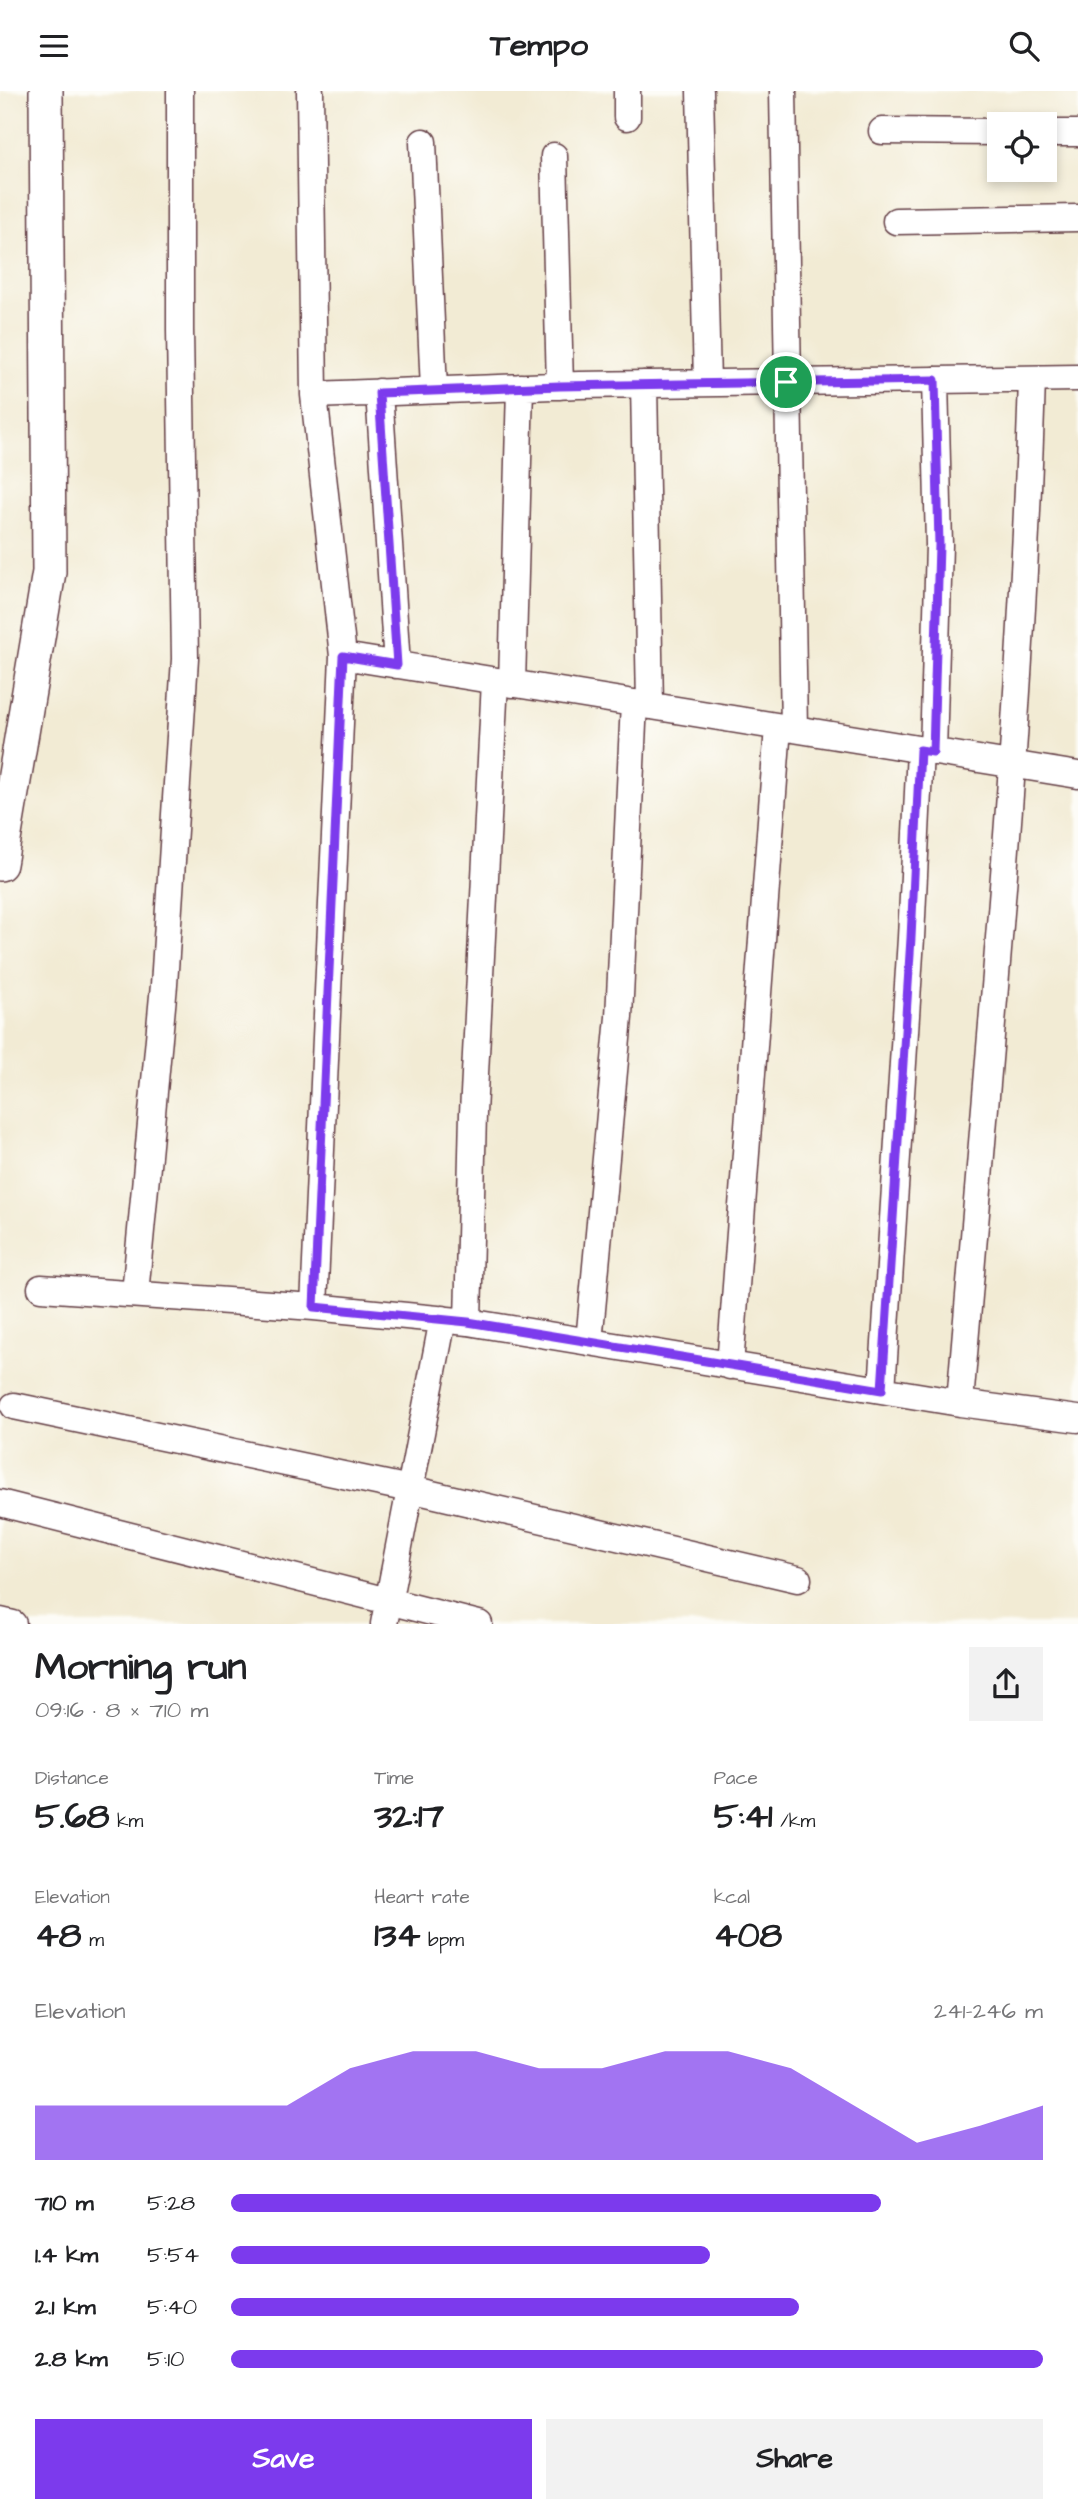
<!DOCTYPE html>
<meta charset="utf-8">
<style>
:root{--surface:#fff;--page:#f2f2f2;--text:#202124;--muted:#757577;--accent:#7c3aed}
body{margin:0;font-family:"Architects Daughter",sans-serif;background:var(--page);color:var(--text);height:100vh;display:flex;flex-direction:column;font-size:26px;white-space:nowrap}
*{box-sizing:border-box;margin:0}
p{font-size:23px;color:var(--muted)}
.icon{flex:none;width:38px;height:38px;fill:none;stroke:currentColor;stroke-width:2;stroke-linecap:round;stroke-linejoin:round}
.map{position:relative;height:1533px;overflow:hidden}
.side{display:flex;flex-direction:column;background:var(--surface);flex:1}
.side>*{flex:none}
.tools{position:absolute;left:987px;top:21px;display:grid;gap:14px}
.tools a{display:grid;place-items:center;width:70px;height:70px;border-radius:0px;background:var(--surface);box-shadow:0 4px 10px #0003;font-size:35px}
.pin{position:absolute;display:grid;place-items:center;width:60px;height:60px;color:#fff;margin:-30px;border:4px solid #fff;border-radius:50%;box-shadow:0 2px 7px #0007}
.round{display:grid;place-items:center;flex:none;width:74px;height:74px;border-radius:0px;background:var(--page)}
.head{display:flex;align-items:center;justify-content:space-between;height:119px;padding:0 35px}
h1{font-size:38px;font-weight:700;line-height:52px}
.metrics{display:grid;grid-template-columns:repeat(3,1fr);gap:10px;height:119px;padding:7px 35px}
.metrics div{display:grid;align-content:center}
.metrics b{font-size:35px;font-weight:700}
.metrics small{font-size:19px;font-weight:400}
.metrics p{font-size:19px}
.chart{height:196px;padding:14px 35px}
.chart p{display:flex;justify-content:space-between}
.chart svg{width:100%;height:126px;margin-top:7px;fill:var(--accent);opacity:.7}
.button{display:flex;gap:14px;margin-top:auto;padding:14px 35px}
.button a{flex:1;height:80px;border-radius:0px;background:var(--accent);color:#fff;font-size:28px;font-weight:700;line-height:80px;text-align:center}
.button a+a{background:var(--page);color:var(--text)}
ul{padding:0 35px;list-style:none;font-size:23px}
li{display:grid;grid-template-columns:112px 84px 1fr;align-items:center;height:52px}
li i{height:18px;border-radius:9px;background:var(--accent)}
header{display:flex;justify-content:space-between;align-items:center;height:91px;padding:0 35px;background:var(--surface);font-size:32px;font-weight:700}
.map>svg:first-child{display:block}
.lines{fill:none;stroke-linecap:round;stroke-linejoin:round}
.minor-casing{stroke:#633e44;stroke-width:29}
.tertiary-casing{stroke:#633e44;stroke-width:36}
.minor{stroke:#fff;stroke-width:26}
.tertiary{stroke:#fff;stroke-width:33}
.route-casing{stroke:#fff;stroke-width:14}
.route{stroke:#7c3aed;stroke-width:9}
</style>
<header><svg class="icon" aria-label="menu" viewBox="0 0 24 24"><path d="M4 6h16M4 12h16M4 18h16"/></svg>Tempo<svg class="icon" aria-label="search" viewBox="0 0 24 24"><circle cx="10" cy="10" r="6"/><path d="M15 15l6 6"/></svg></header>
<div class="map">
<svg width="1078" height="1533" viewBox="0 0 1078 1533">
<rect width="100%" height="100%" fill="#fdfcf7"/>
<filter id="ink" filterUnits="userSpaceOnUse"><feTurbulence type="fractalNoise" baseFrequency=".0143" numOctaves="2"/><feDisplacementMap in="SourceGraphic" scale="14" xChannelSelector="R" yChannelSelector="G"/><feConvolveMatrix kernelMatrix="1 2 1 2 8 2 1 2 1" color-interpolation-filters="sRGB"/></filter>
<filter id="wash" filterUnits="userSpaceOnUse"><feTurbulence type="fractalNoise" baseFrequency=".00686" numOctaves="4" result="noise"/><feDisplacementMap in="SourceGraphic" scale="28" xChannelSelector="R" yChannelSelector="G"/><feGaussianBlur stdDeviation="1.57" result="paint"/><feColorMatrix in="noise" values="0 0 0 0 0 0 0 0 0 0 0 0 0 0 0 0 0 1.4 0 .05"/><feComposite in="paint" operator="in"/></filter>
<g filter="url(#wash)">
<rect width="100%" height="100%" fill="#f2ebd4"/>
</g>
<g filter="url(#ink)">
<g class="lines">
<defs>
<path id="minor" d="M310,0L314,304L579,294L1078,287
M627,0V26
M700,0L707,292
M783,0L794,638
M882,40L999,41
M1045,42H1078
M423,51L434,299
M554,65L560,295
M896,130L1078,127
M644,293L650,615
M379,301L397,574
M314,304L343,565L314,1216L468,1231L960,1312L1078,1328
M343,565L1078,684
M512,593L520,296
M933,661L939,454L935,289
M41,1197L314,1216
M135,1203L164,894L185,568L180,239V0
M468,1231L473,1022L495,590
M589,1251L619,926L634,612
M730,1275L778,636
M882,1299L911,847L920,659
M960,1312C988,971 1022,630 1032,288
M14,1315L410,1398L798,1488
M0,1412L479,1533
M0,1530L13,1533
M384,1533L443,1228"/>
<path id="tertiary" d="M0,773L49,481L46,0"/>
</defs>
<use href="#minor" class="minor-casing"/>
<use href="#tertiary" class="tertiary-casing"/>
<use href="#minor" class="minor"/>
<use href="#tertiary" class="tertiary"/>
</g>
</g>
<g class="lines" filter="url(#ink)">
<defs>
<path id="route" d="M935,289L939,454L933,661L920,659L911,847L882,1299L468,1231L314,1216L343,565L397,574L379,302L560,295Z"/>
</defs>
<use href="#route" class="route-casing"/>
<use href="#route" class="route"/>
</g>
</svg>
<div class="tools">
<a><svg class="icon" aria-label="locate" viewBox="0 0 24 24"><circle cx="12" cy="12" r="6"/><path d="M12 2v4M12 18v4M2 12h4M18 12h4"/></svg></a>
</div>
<div class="pin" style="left:786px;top:291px;background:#1e9e55"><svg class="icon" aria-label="arrive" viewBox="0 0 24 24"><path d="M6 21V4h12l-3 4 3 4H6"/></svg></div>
</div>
<section class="side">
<div class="head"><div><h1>Morning run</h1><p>09:16 · 8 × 710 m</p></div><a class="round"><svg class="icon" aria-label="share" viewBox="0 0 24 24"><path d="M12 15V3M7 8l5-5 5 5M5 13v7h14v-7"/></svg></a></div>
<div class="metrics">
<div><p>Distance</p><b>5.68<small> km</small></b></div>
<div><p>Time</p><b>32:17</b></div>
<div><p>Pace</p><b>5:41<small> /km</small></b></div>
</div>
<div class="metrics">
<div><p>Elevation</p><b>48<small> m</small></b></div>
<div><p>Heart rate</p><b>134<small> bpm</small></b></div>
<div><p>kcal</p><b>408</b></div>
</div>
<div class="chart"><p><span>Elevation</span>241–246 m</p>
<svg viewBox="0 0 160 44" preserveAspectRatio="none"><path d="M0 44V25L10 25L20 25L30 25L40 25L50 12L60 6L70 6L80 12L90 12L100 6L110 6L120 12L130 25L140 38L150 32L160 25V44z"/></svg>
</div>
<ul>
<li><b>710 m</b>5:28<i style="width:80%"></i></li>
<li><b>1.4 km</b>5:54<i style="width:59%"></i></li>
<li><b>2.1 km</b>5:40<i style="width:70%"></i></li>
<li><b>2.8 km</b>5:10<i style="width:100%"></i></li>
</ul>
<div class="button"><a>Save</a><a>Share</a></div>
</section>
